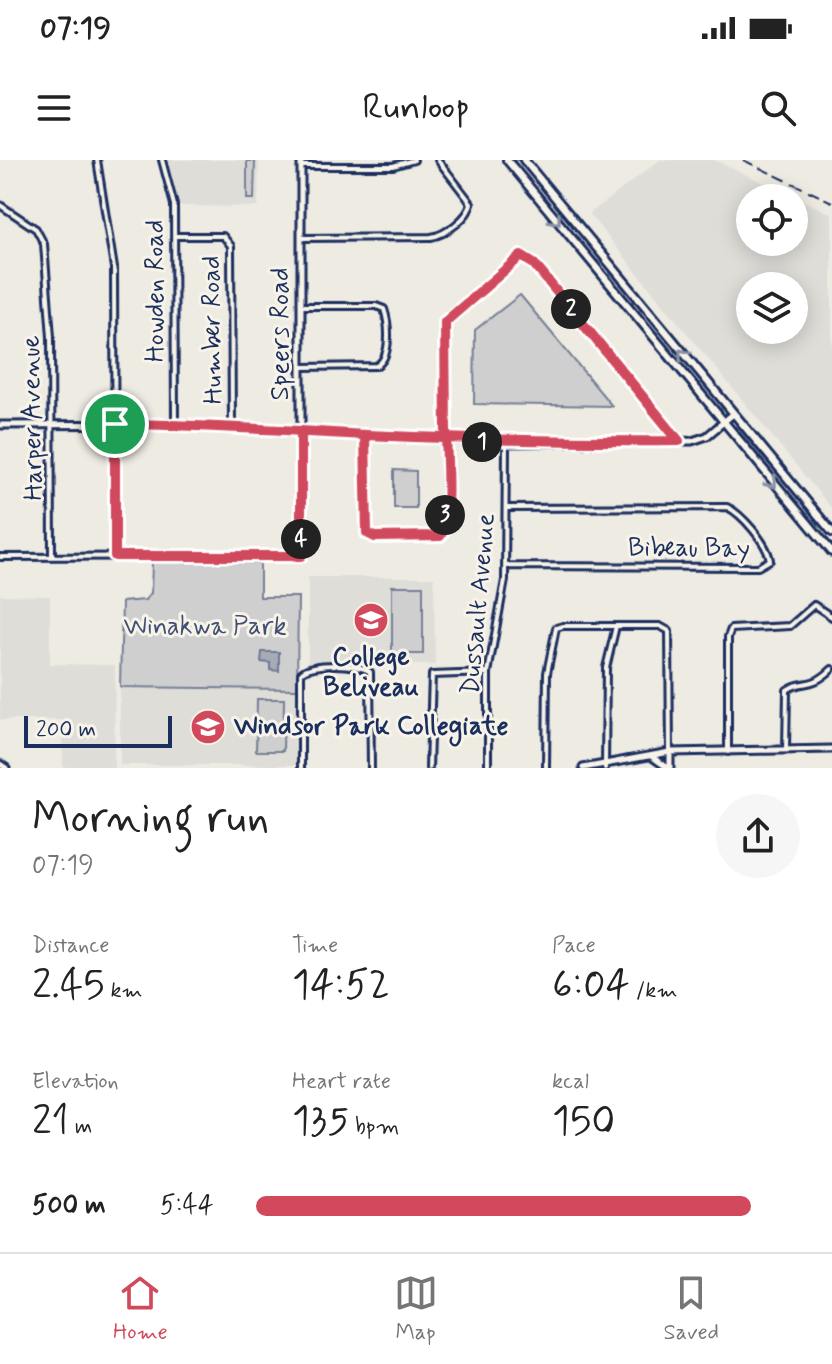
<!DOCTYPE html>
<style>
:root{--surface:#fff;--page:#f6f6f6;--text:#222;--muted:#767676;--line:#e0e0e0;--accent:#d1495b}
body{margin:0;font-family:Mynerve,sans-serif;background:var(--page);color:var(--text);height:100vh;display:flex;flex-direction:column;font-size:30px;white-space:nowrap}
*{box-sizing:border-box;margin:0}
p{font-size:26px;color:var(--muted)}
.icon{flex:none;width:44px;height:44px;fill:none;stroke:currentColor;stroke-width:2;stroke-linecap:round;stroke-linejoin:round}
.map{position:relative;height:608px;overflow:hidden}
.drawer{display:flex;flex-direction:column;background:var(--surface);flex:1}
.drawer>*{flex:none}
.fabs{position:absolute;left:736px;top:24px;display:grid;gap:16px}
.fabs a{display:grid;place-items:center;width:72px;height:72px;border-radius:50%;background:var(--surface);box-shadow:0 4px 20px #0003;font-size:40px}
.scale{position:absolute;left:24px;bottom:20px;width:148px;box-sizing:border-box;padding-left:8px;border:4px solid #1b2f5e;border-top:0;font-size:22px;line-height:28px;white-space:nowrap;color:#1b2f5e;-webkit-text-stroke:6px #f7f3e8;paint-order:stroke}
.pin{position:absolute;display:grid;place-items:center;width:68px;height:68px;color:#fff;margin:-34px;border:4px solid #fff;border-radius:50%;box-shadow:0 2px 8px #0007}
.km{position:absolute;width:40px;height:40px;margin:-20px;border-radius:50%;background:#222;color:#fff;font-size:22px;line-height:40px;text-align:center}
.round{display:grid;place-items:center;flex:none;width:84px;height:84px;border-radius:42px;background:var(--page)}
.head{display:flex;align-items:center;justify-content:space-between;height:136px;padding:0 32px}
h1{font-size:44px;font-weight:600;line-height:60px}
.metrics{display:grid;grid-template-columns:repeat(3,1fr);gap:12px;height:136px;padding:8px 32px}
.metrics div{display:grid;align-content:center}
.metrics b{font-size:40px;font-weight:600}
.metrics small{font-size:22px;font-weight:400}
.metrics p{font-size:22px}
ul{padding:0 32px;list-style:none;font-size:26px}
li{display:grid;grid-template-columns:128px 96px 1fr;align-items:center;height:60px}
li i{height:20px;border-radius:10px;background:var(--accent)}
.status{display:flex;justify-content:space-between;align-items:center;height:56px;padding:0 40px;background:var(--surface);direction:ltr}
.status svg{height:22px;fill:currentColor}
header{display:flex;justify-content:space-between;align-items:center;height:104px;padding:0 32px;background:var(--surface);font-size:36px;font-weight:600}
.menu{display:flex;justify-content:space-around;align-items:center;height:112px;border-top:2px solid var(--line);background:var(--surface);font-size:22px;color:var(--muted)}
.menu a{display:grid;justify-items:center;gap:4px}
.menu .active{color:var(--accent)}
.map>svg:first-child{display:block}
.built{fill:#deddd8;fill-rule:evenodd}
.green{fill:#cfcfcf;stroke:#757f96;stroke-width:2}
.water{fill:#a6abb5;stroke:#6e7992;stroke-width:2}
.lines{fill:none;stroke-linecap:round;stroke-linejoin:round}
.street-casing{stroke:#1b2f5e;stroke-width:10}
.secondary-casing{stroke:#1b2f5e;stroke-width:11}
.primary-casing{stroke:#1b2f5e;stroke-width:12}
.street{stroke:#f7f3e8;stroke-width:4}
.secondary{stroke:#f7f3e8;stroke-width:5}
.primary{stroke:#f7f3e8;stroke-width:6}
.rail{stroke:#1b2f5e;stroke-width:2;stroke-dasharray:12 6;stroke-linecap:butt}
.oneway{stroke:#8991a3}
.route-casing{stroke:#fff;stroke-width:16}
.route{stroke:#d1495b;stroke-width:10}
.labels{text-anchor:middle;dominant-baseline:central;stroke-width:6;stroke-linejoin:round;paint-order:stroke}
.street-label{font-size:26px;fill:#1b2f5e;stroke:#f7f3e8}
.park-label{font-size:26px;fill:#3f4f75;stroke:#f7f3e8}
.poi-label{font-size:26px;font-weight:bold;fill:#1b2f5e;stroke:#f7f3e8}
</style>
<div class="status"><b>07:19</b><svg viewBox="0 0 49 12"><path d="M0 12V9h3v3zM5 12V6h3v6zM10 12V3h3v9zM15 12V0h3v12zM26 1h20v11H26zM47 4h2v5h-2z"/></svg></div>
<header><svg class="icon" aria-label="menu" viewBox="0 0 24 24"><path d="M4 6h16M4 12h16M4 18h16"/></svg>Runloop<svg class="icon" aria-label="search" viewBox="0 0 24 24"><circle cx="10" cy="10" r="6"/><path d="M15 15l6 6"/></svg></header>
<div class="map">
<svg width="832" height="608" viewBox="0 0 832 608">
<rect width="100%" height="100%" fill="#eeebe2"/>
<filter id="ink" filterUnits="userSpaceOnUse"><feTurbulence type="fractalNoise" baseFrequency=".0125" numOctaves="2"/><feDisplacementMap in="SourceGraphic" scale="16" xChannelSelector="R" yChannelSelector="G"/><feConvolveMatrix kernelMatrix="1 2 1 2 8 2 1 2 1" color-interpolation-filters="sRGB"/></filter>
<g filter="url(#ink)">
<path class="built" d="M167,0H259L258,47L179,46Z
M660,0H714L832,54V349L589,54ZM794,38V82H750V38ZM794,126V170H750V126Z
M308,417H434L435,505L308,503Z
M0,435L50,436V504L115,505L114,608L63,607L62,560H0Z
M120,527L297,529V605H120Z"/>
<path class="green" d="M511,0H521L604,104L596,100Z
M247,1H255L254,39H247Z
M610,112L720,243L723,254L611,122Z
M520,135L521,136L612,246L474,244L475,170Z
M736,266L822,366V368L789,338L738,277L733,268Z
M394,310L416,311V348H394Z
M152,402L260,403V437H298L297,529L120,527L122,442L145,440L151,433Z
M392,426H423V494H392Z
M257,539H284L283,591H256Z"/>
<path class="water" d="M262,492H279V511L270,510V503L261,502Z"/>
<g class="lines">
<defs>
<path id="street" d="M97,0L114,108L115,396
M162,0L174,45L175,264
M302,6H393L414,0
M0,45L36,69L44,84L51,177L52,396
M174,76H223L231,86L232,267
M301,78L431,77C445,75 469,58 471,43L438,0
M301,146H376L384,149C389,164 392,198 376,206L301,207
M365,275L367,373L375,377L441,376L445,367V162L521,96L534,104L679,281
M0,397L301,396V271
M506,406L758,407L770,400C767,383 742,354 727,347L506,348
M786,590L787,530C804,518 809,531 832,509
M728,592V477L731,469L790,466L814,445L832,457
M301,608V513C311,502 359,503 370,512L371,608
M429,608L432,515L488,513
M488,608V513L505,420L506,283
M546,608L547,513L556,468L563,466H660L669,471L670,592
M605,608L606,508L616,466"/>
<path id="secondary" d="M301,0V271
M0,265L175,264L506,283L692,281L707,276L733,254
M651,596L668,608
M0,604L6,608
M583,608L670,592L832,589
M670,608V592"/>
<path id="primary" d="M507,0L832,392
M524,0L832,372"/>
</defs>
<use href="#street" class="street-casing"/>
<use href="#secondary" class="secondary-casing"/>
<use href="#primary" class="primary-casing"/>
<use href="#street" class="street"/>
<use href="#secondary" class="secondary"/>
<use href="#primary" class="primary"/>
<path class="rail" d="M743,0L832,42"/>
</g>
<defs><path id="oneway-chevron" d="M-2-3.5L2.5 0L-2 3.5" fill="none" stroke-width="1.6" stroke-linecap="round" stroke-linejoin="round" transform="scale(2)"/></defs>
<g class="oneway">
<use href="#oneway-chevron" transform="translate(556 60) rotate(51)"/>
<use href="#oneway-chevron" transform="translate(683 194) rotate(-129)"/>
<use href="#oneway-chevron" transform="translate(772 323) rotate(50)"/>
</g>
</g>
<g class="lines" filter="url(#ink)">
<defs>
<path id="route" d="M115,264C177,264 239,268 301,271L308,272C433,279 554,282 679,281L534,104L521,96L445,162L446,271C446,292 452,363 440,376L375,377L367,373L365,275L301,271V396H115V264"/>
</defs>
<use href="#route" class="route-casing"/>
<use href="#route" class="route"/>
</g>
<defs>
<symbol id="school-disc" viewBox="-11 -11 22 22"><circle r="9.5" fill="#d1495b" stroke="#f7f3e8"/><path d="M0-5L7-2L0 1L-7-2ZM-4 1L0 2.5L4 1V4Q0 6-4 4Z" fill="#fff"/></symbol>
</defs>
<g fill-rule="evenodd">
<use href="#school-disc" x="351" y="440" width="40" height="40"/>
<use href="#school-disc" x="188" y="547" width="40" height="40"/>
</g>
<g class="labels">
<g class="street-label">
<text transform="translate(156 131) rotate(-90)">Howden Road</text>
<text transform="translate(213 170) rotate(-91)">Humber Road</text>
<text transform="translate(281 174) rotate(-90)">Speers Road</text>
<text transform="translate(33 258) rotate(-91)">Harper Avenue</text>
<text x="689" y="389">Bibeau Bay</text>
<text transform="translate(479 444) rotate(-85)">Dussault Avenue</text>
</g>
<g class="park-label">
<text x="205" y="467">Winakwa Park</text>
</g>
<g class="poi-label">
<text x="371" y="498">College<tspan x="371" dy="30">Beliveau</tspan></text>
<text x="234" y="567" text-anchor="start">Windsor Park Collegiate</text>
</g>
</g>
</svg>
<div class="fabs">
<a><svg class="icon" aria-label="locate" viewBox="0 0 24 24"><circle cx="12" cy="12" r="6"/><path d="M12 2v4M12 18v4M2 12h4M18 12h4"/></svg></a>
<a><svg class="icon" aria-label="layers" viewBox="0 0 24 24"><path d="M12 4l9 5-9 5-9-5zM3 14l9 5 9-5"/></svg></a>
</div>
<div class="scale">200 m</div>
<div class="pin" style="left:115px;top:264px;background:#1e9e55"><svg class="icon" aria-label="arrive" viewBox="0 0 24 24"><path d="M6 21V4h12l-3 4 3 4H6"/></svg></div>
<b class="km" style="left:482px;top:282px">1</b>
<b class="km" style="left:571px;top:149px">2</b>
<b class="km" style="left:445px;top:355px">3</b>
<b class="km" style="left:301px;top:379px">4</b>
</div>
<section class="drawer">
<div class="head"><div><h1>Morning run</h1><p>07:19</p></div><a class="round"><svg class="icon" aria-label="share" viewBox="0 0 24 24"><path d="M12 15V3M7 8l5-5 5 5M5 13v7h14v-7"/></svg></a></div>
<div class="metrics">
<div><p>Distance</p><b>2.45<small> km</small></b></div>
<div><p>Time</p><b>14:52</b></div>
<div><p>Pace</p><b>6:04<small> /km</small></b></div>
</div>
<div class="metrics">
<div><p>Elevation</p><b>21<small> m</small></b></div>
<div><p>Heart rate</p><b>135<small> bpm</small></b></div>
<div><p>kcal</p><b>150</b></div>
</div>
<ul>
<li><b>500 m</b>5:44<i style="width:91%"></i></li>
</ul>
</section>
<nav class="menu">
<a class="active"><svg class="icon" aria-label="home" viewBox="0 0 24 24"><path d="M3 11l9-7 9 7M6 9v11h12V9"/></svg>Home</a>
<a><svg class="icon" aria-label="map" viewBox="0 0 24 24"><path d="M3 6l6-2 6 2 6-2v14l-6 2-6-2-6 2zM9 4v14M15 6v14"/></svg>Map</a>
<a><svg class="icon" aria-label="saved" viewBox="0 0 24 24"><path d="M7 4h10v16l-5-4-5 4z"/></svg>Saved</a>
</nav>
